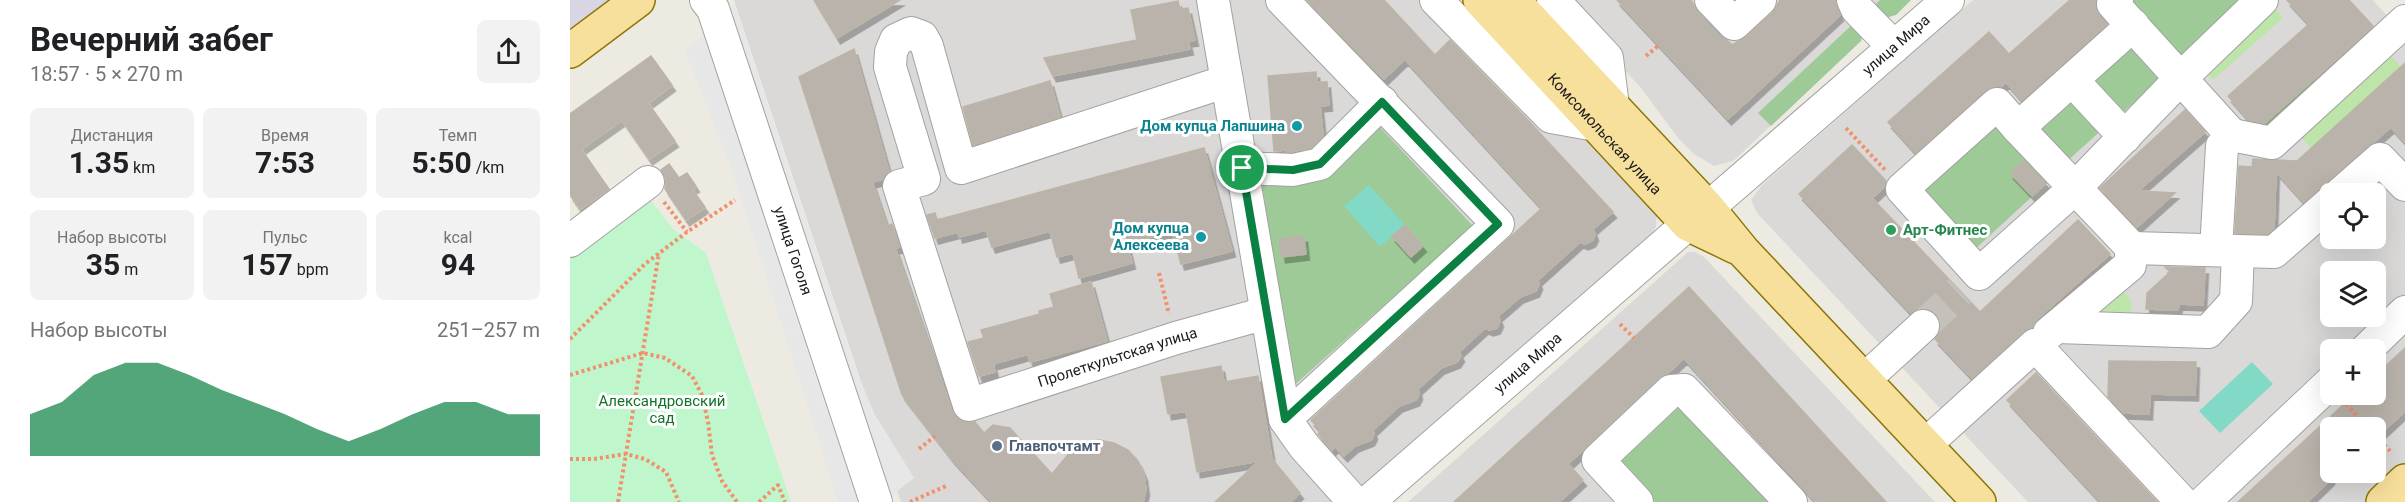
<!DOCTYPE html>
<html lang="ru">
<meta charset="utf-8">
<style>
:root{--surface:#fff;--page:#f2f2f2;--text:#202124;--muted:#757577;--accent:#0b8043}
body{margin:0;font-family:Roboto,sans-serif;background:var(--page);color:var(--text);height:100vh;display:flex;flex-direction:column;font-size:22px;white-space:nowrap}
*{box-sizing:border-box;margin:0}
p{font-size:20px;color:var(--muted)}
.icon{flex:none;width:33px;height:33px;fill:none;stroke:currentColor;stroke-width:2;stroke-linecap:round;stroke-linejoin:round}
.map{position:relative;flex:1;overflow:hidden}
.sheet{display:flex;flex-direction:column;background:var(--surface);width:570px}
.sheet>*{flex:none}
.fabs{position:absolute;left:1750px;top:183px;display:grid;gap:12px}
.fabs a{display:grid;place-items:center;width:66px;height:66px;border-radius:9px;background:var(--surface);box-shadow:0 6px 24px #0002;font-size:30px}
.pin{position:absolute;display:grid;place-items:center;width:51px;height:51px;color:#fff;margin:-26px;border:3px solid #fff;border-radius:50%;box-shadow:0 2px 6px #0007}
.round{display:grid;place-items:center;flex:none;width:63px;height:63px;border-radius:9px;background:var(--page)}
.headline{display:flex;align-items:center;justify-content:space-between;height:102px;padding:0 30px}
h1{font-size:33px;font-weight:700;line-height:45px}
.metrics{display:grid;grid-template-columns:repeat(3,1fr);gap:9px;height:102px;padding:6px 30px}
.metrics div{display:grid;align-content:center;border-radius:9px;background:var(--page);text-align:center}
.metrics b{font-size:30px;font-weight:700}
.metrics small{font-size:16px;font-weight:400}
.metrics p{font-size:16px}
.chart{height:168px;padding:12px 30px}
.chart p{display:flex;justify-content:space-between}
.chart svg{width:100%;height:108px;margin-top:6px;fill:var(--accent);opacity:.7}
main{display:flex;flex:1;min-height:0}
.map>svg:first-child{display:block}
.residential{fill:#dad9d8;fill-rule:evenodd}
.grass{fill:#bde5a9}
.forest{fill:#9eca98}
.park{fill:#bff6cc}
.pitch{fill:#82d9c6}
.parking{fill:#e7e7e7}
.plaza{fill:#d8d6e2}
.building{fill:#b9b3ab;stroke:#bdb4a5;stroke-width:1.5;filter:url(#shadow)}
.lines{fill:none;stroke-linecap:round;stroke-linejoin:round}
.minor-tunnel{stroke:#c3c1b9;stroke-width:32;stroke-dasharray:32 16;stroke-linecap:butt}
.minor-casing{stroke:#a2a2a2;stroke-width:34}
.major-casing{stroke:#8c7606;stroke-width:36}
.path{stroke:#f3906c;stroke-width:4;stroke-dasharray:3 3;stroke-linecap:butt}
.minor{stroke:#fff;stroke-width:32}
.major{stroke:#f7df9c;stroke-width:33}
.route-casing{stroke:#fff;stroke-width:12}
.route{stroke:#0b8043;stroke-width:8}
.culture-dot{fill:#0f9aa8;stroke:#fff;stroke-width:2}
.leisure-dot{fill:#2e9e5b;stroke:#fff;stroke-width:2}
.service-dot{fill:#5c6f8a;stroke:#fff;stroke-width:2}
.labels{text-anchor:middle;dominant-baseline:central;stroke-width:6;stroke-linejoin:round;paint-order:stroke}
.street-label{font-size:15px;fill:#1b1b1b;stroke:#fff}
.culture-label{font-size:15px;font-weight:bold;fill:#0d838f;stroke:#fff;text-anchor:end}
.leisure-label{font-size:15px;font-weight:bold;fill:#27864d;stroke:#fff;text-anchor:start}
.park-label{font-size:15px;fill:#107328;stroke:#fff}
.service-label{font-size:15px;font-weight:bold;fill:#4e5e75;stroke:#fff;text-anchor:start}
</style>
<main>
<section class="sheet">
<div class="headline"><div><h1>Вечерний забег</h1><p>18:57 · 5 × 270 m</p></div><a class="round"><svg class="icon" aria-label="share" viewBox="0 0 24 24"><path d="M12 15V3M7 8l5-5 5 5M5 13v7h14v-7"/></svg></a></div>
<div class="metrics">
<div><p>Дистанция</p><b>1.35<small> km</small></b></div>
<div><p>Время</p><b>7:53</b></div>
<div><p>Темп</p><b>5:50<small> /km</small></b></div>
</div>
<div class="metrics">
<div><p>Набор высоты</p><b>35<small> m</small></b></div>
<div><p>Пульс</p><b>157<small> bpm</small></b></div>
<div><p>kcal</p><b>94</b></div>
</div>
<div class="chart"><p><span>Набор высоты</span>251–257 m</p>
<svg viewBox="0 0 160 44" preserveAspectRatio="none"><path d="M0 44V27L10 22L20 11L30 6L40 6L50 11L60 17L70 22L80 27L90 33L100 38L110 33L120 27L130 22L140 22L150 27L160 27V44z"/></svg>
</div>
</section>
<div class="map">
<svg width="1835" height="502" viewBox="0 0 1835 502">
<defs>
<filter id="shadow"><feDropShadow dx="3.5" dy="6" stdDeviation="0" flood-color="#0004"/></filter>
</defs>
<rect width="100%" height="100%" fill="#edebe1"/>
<path class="residential" d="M164,0H887L1087,212L1086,227L1080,237L773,502H331Z
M991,0H1341L1291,41L1163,161L1144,166L1124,154L1108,138L1071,88Z
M1403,0H1803L1835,36V469L1800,502H1458L1187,213L1181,200L1192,185ZM1761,194H1806V238H1761ZM1761,272H1806V316H1761ZM1761,350H1806V394H1761ZM1761,428H1806V472H1761Z
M1118,252H1125L1134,257L1365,502H838Z"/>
<path class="grass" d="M1706,9L1713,18L1643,80L1635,72Z
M1821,56L1831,67L1741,148L1731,137Z
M1743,80L1751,89L1704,131L1687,130Z
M1548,292L1554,293C1565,301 1562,310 1556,321L1521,313Z"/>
<path class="forest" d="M1310,0H1341L1326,15L1311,19L1299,10Z
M1556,0H1678L1607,64Z
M1286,21L1292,33L1291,41L1201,126L1188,113Z
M1555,42L1589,80L1548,117L1514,80Z
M1502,90L1535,127L1495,163L1462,126Z
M1424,120L1480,180L1403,251L1347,192Z
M807,124L903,226L720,389L692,183Z
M1113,403L1207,502H1085L1049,463Z"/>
<path class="park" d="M75,193L103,229L136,253L221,502H0V252Z"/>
<path class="pitch" d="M799,185L835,225L810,247L774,206Z
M1682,362L1703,384L1650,433L1629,411Z"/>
<path class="parking" d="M164,3L284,365L304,413L344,478L322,495L302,454L154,13Z
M135,34L178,164L219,298L288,502H268L163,173L115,51Z"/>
<path class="plaza" d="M0,0H45L3,31L0,27Z"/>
<path class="building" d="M244,0H330L267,38Z
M737,0H814L865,55L880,40L954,116L1043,212L1023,229L1025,235L1022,241L1015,244L1010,242L968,280L969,284L966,291L950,297L928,316L930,321L927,328L920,330L915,328L889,352L891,356L887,362L871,368L848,389L849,394L846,400L829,406L803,430L804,434L801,440L785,446L774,456L765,446L762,450L748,434L751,431L741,420L972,208L835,59L814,79Z
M1047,0H1121L1128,12L1162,45L1176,37L1202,13L1210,0H1265L1270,15L1158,119Z
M1500,0H1526V9L1537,24L1452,100L1436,82L1431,87H1423L1415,91L1346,153L1318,122L1419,32L1439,54Z
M1717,0H1779L1803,26L1695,123L1679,120L1658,96L1739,24Z
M608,1L610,9L618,8L625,40L618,41L620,49L483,76L474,58L567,40L561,10Z
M284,49L319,172L313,179L302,182L317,226L322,224L330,247L325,248L382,411L387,418L395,422H405L414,433L423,425L440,428L482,474L500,452L513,444L529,440L544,443L558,450L568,461L574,475L576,490L573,502H422L382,459L332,395L229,77Z
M81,56L102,85L78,103L105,141L79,159L52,120L11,149L39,189L10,209L0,195V114Z
M1835,63V142L1821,127L1734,202L1706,171L1704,228L1697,234L1665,233L1669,166L1682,167L1683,159L1727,161Z
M746,72L747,82H757L759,105L750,106L753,136L741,148L721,152H716V150L704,151L698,76Z
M480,81L490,117L403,145L393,107Z
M1615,110L1635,132L1568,191L1605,193L1567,227L1530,188Z
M1282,145L1316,181L1315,186L1302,198L1410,312L1508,220L1540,254L1467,319L1462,327L1453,332L1402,378L1365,339L1370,332L1371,323L1366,313L1358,309L1350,308L1341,313L1229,194Z
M634,148L662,251L611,264L602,231L557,244L562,263L509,278L503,253L487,257L480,231L422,247L416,230L389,237L388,232L365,238L357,215L365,213L367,220Z
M1454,161L1476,183L1462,196L1440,173Z
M99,164L109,178L117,173L126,186L122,189L135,207L116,220L95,189L96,179L91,170Z
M835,225L853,246L841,257L822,236Z
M734,236L736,254L712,257L709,239Z
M1595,267L1635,268L1633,305L1609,304L1608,310L1576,309L1577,293L1600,272Z
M521,282L537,341L460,362L458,354L423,364L425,372L409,376L398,342L414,338L411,330L470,314L469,311L484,307L480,294Z
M1119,287L1316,502H1246L1114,358L1097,374L1089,378L998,464L1013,480L989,502H884Z
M1835,348V411L1806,438V428H1761V479L1737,502H1668L1785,394H1806V375Z
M1539,361L1626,362L1625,395L1580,394L1579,414L1554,413L1538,397Z
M651,366L654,382L688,376L702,459L730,493L720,502H645L689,461L627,472L616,411L598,414L591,377Z
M1466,373L1587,502H1531L1437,400Z"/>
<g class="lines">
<path class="minor-tunnel" d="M1353,326L1390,291"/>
<defs>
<g id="minor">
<path id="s1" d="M136,0L143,9L306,502"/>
<path d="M643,0L715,419L734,446L784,502"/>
<path d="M712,0L928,224L715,419"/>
<path d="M866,0L981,117L1026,125"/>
<path d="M983,0L1037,58L1043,107"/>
<path d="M1141,0L1164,24L1190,0"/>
<path d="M1283,0L1287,9L1324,47"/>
<path d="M1547,0L1543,4L1662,135"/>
<path d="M1563,25L1448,128L1427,104L1332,189L1409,274L1505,188L1611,78L1692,0"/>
<path d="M1502,80L1555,137"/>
<path id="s2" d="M657,81L391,168L357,46L352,37L341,33L326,40L321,52L320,67L354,179L329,186L399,405L606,338L696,313"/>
<path d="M1448,128L1562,248L1704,252L1761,202"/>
<path d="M672,168L723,170L750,164L812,102"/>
<path d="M1770,194L1810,159L1835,185"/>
<path id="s3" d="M1138,208L1378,0"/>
<path d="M0,241L78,182"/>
<path d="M1646,250L1652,146L1662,135L1702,143L1835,21"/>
<path d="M1487,327L1638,332L1666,301L1668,251"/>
<path d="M1479,333L1560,265L1562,248"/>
<path d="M1796,350L1835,312"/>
<path d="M1294,380L1353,326"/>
<path d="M1355,445L1465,345L1612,502"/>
<path id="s4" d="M798,502L1118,224"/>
<path d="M1067,502L1028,460L1101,391L1114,390L1221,502"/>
<path d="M1634,502L1761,382"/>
</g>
<g id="major">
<path id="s5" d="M910,0L1118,224L1166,247"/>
<path d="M943,0L1138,208L1173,251L1409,502"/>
<path d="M0,51L68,0"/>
<path d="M1813,502L1835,481"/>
</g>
</defs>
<use href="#minor" class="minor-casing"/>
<use href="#major" class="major-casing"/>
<path class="path" d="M1076,56L1089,45
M1276,128L1316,171
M94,202L117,232
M589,273L599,314
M1050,324L1064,338
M0,339L75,264L117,232L165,200
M0,375L73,353L95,358L122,376L132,395L138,422L142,455L152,481L167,502
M1776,404L1798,428
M1806,436L1820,451
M349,449L365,436
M0,459H24L56,454L75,459L96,472L109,502
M48,502L89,253
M189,502L208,485L215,502
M340,502L376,486"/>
<use href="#minor" class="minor"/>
<use href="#major" class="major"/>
</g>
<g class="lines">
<defs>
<path id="route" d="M812,102L928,224L715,419L672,168L723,170L750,164Z"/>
</defs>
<use href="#route" class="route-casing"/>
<use href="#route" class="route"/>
</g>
<g class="culture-dot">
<circle cx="727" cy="126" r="6"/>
<circle cx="631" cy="237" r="6"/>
</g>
<circle class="leisure-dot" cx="1321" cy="230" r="6"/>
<circle class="service-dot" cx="427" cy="446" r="6"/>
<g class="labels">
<g class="street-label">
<text stroke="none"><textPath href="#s3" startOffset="249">улица Мира</textPath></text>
<text stroke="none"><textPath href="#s5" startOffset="183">Комсомольская улица</textPath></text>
<text stroke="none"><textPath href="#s1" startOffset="266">улица Гоголя</textPath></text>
<text stroke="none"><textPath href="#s2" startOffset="1002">Пролеткультская улица</textPath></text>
<text stroke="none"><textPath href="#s4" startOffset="212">улица Мира</textPath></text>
</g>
<g class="culture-label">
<text x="715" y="126">Дом купца Лапшина</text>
<text x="619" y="228">Дом купца<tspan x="619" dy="17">Алексеева</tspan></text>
</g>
<g class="leisure-label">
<text x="1333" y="230">Арт-Фитнес</text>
</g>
<g class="park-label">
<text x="92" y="401">Александровский<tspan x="92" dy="17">сад</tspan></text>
</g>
<g class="service-label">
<text x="439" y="446">Главпочтамт</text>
</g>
</g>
</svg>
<div class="fabs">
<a><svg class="icon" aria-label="locate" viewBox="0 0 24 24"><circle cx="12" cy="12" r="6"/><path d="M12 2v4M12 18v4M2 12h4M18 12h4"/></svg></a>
<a><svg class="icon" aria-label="layers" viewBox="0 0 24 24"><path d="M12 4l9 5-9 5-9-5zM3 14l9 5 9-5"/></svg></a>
<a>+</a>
<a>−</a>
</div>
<div class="pin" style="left:672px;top:168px;background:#1e9e55"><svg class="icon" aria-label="arrive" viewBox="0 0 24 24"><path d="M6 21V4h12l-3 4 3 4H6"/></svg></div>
</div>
</main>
